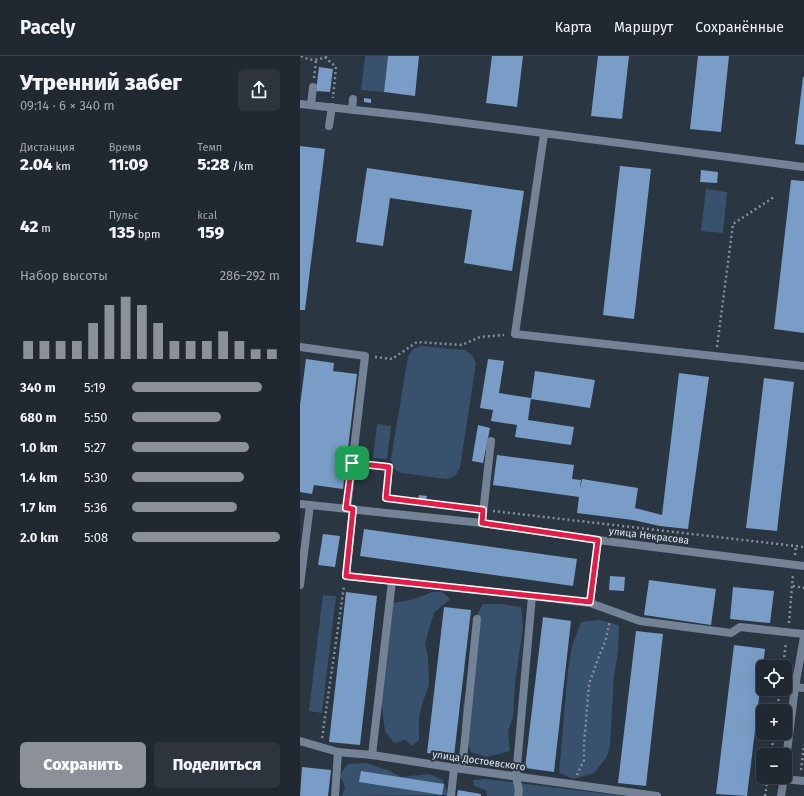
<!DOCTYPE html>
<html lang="ru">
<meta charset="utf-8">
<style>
:root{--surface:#202832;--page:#2d343e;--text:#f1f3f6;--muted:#a2a6ac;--line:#3d444d;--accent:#8c9099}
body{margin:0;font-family:"Fira Sans",sans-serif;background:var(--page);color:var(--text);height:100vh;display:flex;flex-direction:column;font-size:15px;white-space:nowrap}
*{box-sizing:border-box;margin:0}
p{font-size:13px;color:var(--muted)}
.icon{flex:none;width:22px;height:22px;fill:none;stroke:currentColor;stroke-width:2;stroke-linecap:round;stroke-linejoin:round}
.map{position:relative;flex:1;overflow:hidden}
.side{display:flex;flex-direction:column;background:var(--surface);width:300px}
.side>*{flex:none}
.controls{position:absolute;left:456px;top:604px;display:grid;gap:8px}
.controls a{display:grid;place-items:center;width:36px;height:36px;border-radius:6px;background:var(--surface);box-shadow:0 4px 16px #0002,0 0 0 1px var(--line);font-size:20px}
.pin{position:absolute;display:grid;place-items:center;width:34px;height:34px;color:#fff;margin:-17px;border-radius:8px;box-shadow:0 2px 6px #0006}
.round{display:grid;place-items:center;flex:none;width:42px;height:42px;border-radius:6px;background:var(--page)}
.summary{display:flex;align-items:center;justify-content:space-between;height:68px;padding:0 20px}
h1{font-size:22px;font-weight:800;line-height:30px}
.metrics{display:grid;grid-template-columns:repeat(3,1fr);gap:6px;height:68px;padding:4px 20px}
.metrics div{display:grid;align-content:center}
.metrics b{font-size:17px;font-weight:800}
.metrics small{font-size:11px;font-weight:400}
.metrics p{font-size:11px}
.chart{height:112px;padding:8px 20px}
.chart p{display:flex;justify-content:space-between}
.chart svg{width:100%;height:72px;margin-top:4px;stroke:var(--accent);stroke-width:6}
.action{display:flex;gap:8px;margin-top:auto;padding:8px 20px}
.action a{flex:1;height:46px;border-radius:6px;background:var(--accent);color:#fff;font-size:16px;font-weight:800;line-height:46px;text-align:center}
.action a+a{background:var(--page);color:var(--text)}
ul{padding:0 20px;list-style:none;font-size:13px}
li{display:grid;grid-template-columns:64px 48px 1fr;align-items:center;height:30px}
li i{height:10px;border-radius:5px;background:var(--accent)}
header{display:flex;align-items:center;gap:24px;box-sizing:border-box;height:56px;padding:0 20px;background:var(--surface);border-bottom:1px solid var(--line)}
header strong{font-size:19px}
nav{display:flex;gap:22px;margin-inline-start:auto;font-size:14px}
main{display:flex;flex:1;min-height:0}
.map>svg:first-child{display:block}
.green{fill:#38516d}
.building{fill:#799dc6}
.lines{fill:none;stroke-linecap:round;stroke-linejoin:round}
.path{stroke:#868f99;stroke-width:2.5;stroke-dasharray:2 3;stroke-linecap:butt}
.service{stroke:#738395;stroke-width:8}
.minor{stroke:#738395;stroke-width:8}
.route-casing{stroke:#fff;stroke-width:8}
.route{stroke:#e11d48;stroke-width:5}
.labels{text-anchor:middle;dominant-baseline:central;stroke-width:4;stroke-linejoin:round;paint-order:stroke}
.street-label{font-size:10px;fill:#dce3eb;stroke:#2b3643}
</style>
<header>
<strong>Pacely</strong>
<nav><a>Карта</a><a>Маршрут</a><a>Сохранённые</a></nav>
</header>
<main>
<section class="side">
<div class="summary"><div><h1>Утренний забег</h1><p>09:14 · 6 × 340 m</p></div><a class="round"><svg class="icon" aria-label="share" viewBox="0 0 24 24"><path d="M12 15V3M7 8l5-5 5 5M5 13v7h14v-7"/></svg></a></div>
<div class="metrics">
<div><p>Дистанция</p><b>2.04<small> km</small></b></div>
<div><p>Время</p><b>11:09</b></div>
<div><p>Темп</p><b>5:28<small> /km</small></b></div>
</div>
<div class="metrics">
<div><b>42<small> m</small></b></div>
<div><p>Пульс</p><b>135<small> bpm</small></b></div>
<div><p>kcal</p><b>159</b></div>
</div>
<div class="chart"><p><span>Набор высоты</span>286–292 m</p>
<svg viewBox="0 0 160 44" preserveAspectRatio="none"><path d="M5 44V33M15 44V33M25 44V33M35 44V33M45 44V22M55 44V11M65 44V6M75 44V11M85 44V22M95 44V33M105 44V33M115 44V33M125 44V27M135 44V33M145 44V38M155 44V38"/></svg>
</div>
<ul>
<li><b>340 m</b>5:19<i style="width:88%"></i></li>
<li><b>680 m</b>5:50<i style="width:60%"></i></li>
<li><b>1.0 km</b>5:27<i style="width:79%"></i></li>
<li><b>1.4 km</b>5:30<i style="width:76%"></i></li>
<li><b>1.7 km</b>5:36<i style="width:71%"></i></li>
<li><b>2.0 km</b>5:08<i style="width:100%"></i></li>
</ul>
<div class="action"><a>Сохранить</a><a>Поделиться</a></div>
</section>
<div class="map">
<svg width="504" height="740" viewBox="0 0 504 740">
<rect width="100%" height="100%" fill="#2b3643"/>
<path class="green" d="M65,0H88L84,36L61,34Z
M406,133L427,136L423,177L401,175Z
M120,290L165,294L172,299L176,307L160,412L155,420L147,423L101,417L93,412L91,403L108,301L112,294Z
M77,368L91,370L87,403L73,402Z
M132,536H142L150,543L134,557L125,587L128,601L129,629L122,648L119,662V684L112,690L105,684L94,687L85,675L79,626L86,547C104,547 115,543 132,536Z
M23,539L36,540L22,657L9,655Z
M183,548H200L221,551L223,572L215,627L213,661L208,675L210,695L187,701L171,696L162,671L163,649L169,625L176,561Z
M299,564L319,569L318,595L314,620L310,691L306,702L294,717L274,723L259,717L268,614L272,590L281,566Z
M66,707L90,715L101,721L129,718L143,724L148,739L42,740L45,731L40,719L48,708Z
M185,723L324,740H187L186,734L174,730L173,724Z"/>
<path class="building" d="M88,0H119L115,40L84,36Z
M192,0H223L217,51L186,47Z
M298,0H329L322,63L291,60Z
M398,0H429L421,76L390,73Z
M19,11L33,13L30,36L16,35Z
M503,21H504V89L495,88Z
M64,42L71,43V47L64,46Z
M0,90L25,93L5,254H0Z
M320,110L351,113L334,263L303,259Z
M67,112L224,135L212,215L164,207L172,154L90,142L83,190L56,186Z
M401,114L418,116L417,127L400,126Z
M491,124L504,125V277L474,273Z
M6,303L34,307L33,315L57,318L43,433L14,429L12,438L0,436V349Z
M188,303L204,305L199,337L231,342L228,364L274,371L271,389L215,381L217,369L191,365L193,354L180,352Z
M235,315L295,324L290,352L231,343Z
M379,317L409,321L388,473L360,470L333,464L277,457L279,441L193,429L197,399L274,409L272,423L281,424L280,433L282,423L338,432L335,452L362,459Z
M464,322L494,326L477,475L446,472Z
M178,369L190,372L183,407L172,405Z
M119,439L127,440L126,444H118Z
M64,473L277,503L273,530L60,500Z
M23,478L40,480L35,511L18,509Z
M310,520L325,521L324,535L309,534Z
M349,524L416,533L411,569L344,559Z
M433,531L474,535L470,567L430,563Z
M46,536L77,540L60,689L29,686Z
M144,551L171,554L154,700L127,697Z
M243,561L271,565L254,716L225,712Z
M336,575L363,578L346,730L318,727Z
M434,589L465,593L447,740L416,738Z
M2,711L31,714L28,740H0Z
M61,715L144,728L142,739L59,726Z
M158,734L181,738V740H157Z"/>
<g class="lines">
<path class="path" d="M1,0C10,5 18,5 27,0
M25,1L36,11L33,42
M14,22L16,5
M417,291L433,168L474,141
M75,301L92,303L117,286L162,289L180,281L204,279
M62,408L89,411L86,442L174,453
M193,455L504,491
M495,499L496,490
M493,530L504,532
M489,567L493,518
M483,611L486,586
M477,655L480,633
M22,682L44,530
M471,699L474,677
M501,714L504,689
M277,719L284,704V689L289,628L298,603L305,586L310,565
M465,740L468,721"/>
<path class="service" d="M0,48L119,61L504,111
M11,49L13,31
M52,54L53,43
M29,70L32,51
M244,78L215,278L504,310
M0,291L65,300L47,452
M53,453L46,520L232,540
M182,467L191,385
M0,529L10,449
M290,547L340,565L431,577L440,571L504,578
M495,631L504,632
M72,699L92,525
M162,713L177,563
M484,723L504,725
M35,740L38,696
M151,740L154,712
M218,740L219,734L216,721L232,540L290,547L298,484"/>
<path class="minor" d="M0,448L182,467L298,484L504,510
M0,685L38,696L72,699L162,713L357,740
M485,712L495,631L504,581
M481,740L484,721"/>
</g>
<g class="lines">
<defs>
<path id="route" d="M52,407L89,411L86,442L183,454L182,467L298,484L290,546L46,520L53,453L46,452Z"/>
</defs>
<use href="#route" class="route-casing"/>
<use href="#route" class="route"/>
</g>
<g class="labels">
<g class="street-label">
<text transform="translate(349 480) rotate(7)">улица Некрасова</text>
<text transform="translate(179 705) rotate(8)">улица Достоевского</text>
</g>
</g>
</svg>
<div class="controls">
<a><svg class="icon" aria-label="locate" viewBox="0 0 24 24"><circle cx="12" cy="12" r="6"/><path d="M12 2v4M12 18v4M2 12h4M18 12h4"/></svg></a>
<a>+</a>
<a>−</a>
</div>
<div class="pin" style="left:52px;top:407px;background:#1e9e55"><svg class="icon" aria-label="arrive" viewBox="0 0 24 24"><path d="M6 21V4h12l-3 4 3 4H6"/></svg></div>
</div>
</main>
